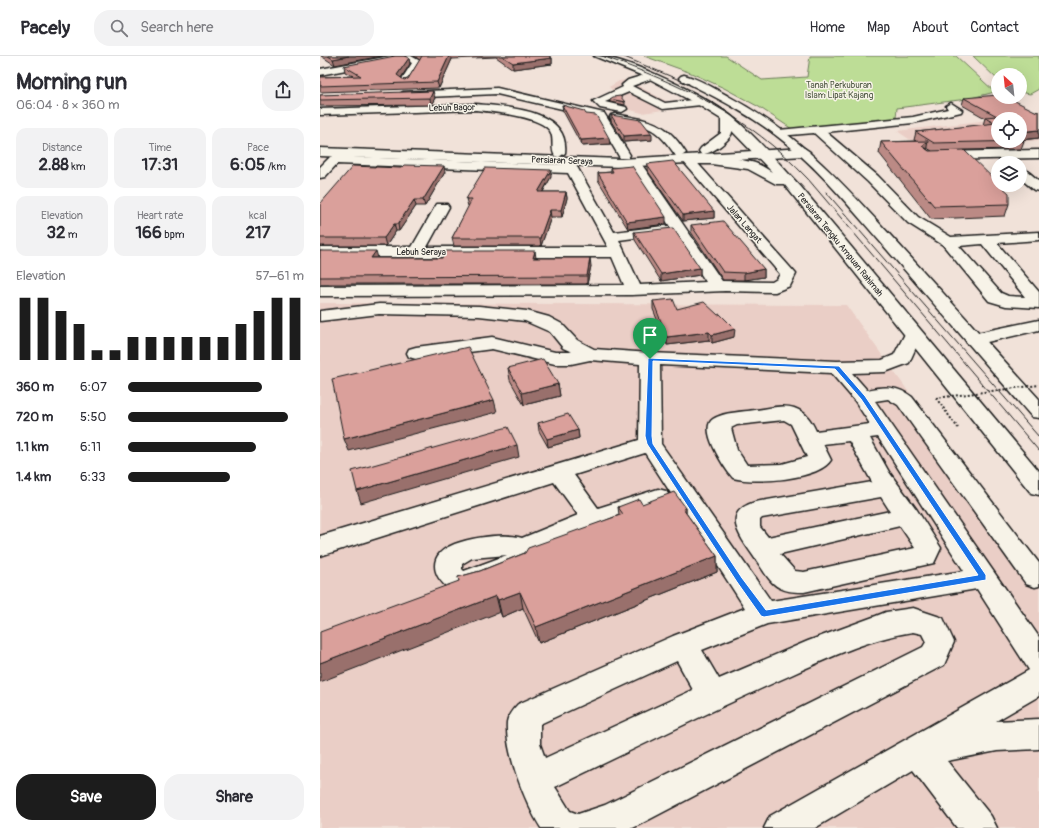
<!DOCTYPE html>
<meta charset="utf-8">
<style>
:root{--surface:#fff;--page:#f2f2f3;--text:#2b2b33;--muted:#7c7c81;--line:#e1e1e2;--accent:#1c1c1c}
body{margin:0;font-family:Pangolin,sans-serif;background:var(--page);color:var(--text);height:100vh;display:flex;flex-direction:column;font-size:15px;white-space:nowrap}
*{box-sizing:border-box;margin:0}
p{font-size:13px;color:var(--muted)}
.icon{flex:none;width:22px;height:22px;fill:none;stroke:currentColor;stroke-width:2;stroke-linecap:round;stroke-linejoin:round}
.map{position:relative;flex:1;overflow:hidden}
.sheet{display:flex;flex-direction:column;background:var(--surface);width:320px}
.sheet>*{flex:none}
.needle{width:26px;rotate:333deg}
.fabs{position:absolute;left:671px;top:12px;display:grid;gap:8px}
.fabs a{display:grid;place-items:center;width:36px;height:36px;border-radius:50%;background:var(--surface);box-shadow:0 4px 16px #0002;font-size:20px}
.pin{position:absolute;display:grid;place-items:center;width:34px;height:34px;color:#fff;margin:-41px -17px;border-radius:50% 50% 50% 0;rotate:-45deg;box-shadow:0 0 4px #0007}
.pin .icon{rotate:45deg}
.round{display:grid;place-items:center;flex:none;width:42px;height:42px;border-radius:16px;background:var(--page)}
.overview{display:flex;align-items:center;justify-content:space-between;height:68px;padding:0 16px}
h1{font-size:22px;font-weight:700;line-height:30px}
.figures{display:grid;grid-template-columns:repeat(3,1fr);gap:6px;height:68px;padding:4px 16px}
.figures div{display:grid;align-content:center;border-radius:10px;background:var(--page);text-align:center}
.figures b{font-size:17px;font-weight:700}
.figures small{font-size:11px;font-weight:400}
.figures p{font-size:11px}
.chart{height:112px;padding:8px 16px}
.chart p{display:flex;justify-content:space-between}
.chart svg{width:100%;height:72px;margin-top:4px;stroke:var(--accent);stroke-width:6}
.cta{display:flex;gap:8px;margin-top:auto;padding:8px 16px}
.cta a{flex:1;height:46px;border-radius:16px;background:var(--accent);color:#fff;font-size:16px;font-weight:700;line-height:46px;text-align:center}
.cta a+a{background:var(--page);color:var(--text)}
ul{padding:0 16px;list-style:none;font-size:13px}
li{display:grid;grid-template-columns:64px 48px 1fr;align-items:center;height:30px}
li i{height:10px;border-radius:5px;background:var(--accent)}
header{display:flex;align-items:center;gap:24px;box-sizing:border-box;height:56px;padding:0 20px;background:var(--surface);border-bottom:1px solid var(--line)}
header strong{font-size:19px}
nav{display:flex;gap:22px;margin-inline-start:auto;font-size:14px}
.search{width:280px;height:36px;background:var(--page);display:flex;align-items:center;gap:10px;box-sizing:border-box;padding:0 14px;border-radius:16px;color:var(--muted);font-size:15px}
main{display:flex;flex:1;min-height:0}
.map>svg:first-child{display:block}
.built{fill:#eacec6;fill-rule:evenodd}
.green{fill:#bddd96;stroke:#6c7c59}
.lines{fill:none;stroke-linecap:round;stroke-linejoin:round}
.minor-casing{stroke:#1c1c1c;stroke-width:3}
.major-casing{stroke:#1c1c1c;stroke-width:3}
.highway-casing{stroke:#1c1c1c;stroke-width:3}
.path{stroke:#1c1c1c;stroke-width:2;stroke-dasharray:2 2;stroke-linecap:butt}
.minor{fill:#f7f3e8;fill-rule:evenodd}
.major{fill:#f7f3e8;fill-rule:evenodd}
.highway{fill:#f7f3e8;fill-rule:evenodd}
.tram{stroke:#1c1c1c;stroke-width:1}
.path-bridge{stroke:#1c1c1c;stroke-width:2;stroke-dasharray:2 2;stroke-linecap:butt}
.wall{fill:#bb8a85;stroke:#1c1c1c;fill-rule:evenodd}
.shaded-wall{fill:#99706c;stroke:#1c1c1c}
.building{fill:#daa09b;stroke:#1c1c1c}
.route{fill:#1a73e8;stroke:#fff;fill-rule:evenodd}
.labels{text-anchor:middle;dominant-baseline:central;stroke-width:3;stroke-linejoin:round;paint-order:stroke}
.far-park-label{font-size:9px;fill:#4c5641;stroke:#f7f3e8}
.far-street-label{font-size:9px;fill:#1c1c1c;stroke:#f7f3e8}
</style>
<header>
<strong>Pacely</strong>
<div class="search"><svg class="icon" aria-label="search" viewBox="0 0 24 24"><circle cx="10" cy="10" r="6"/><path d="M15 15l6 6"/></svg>Search here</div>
<nav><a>Home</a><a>Map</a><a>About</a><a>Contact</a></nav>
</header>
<main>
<section class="sheet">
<div class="overview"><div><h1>Morning run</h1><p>06:04 · 8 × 360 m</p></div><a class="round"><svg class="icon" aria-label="share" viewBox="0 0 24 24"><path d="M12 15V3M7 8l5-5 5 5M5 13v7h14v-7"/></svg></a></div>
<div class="figures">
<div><p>Distance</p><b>2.88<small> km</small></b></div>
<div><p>Time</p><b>17:31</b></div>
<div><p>Pace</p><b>6:05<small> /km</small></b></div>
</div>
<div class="figures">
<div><p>Elevation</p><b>32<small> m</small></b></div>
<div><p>Heart rate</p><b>166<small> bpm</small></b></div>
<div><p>kcal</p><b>217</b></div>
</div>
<div class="chart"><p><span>Elevation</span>57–61 m</p>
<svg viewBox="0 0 160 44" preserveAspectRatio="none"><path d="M5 44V6M15 44V6M25 44V14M35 44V22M45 44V38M55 44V38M65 44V30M75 44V30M85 44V30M95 44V30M105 44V30M115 44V30M125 44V22M135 44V14M145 44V6M155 44V6"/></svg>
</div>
<ul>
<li><b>360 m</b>6:07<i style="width:76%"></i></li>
<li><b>720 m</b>5:50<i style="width:91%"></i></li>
<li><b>1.1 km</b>6:11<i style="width:73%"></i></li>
<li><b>1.4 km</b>6:33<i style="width:58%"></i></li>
</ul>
<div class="cta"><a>Save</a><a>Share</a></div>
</section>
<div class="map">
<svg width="719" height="772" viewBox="0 0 719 772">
<rect width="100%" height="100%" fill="#f1e2d9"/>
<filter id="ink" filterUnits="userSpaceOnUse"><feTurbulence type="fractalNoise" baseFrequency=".025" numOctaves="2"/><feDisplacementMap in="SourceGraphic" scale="8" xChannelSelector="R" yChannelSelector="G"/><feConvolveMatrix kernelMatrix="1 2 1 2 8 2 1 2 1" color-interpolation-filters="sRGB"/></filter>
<g filter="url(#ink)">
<path class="built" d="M308,24L358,52L322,57L283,47L276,41L297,38L289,31L299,25Z
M719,58V84L607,95L577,75ZM678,63H700V85H678Z
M0,247L526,249L719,517V772H0Z"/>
<path class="green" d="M324,0H406L442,24L487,21L490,0H636L675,36L647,43L577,52L576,62L472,73L439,51L404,32L371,17Z
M653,0H719V33L710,38L700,36V19H678V24Z"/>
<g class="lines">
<defs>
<path id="minor" d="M70,0H91L102,6L88,28L85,29L80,26L92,7L83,3L0,19V13Z
M331,17L336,20L334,22L312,30L345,47L381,43L386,46L381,49L343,53L309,36L285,46L306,51L307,53L302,56L280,52L273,45L303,31L302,29L308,24Z
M177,32L284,57L310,99L308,102H300L276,61L264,58L177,38L83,42L78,39L83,36Z
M631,47L642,54L641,56L593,67L506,76L558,120L598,161L631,181L719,176V184L677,187L719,236V252L686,250L669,245L623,189L588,167L548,126L494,77L459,80L453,77L459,74L593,61L628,53L626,50ZM662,188L705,241L688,240L681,237L639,190Z
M156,48C187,51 250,53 245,97L239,101L235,100C230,93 235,83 230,75C220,60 174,56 156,54L0,59V53Z
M295,58C331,65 345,64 366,97L360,101L356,100C333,66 327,72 291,63L290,61L291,59Z
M719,94V102L621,104L615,100L621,96Z
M28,95L32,96L34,99L33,101L244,109L242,105L244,102H252L294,176L344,170L349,171L351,174L349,177L344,178L299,184L320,229L386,226L308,106L310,103H318L402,225L452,226L457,223L460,218L362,104L364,101H372L476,218L470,230L455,236L405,235L312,239L0,240V230L304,229L292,201H0V191H92L115,151L117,148H127L129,151L107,191H288L248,117L17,108L5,121L0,122V111L10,101Z
M700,112L705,113L719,125V135L714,134L700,122Z
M59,248L159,250L207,255L229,261L242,268L257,284L274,293L330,297L517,305L562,304L574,299L587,274L593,273L599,274L602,278L589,307L565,316L532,317L547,334C564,330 578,330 592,341L719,507V530L715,531L706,528L578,349L568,343L555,345L719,581V640L676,665L719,663V693L677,695L627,705L671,760L677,772H637L593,714L495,772H444L450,760L709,614L657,533L447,568L382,594L399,623L488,585L556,560L566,556L593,552L623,562L634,586L624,609L313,772H221C205,747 185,696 187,666C188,659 193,653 198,648L353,580L425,552L325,397L254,419L278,452L338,433L346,435L350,441L346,447L282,469L214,498L208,512C196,517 151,537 142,536C124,536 106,512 120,497C134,482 184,476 202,482L258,459L234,426L0,500V480L319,384L320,308L270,304L251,308H235L172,293L96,303L89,301L87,297L89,293L96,291L172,281L235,296H252L243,292L230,276L205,265L159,260L59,258L0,265V255ZM340,309L511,317L535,345L550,368L496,375C491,364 486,356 474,352C462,348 447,353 435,354C422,356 404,356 393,363C378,373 405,413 413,422C434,428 499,424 511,404L503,388L529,385L552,426L435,446C398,457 423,484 436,504C443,513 449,527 460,532C467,536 476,536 484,536L614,507L621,492L597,454L569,416L550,382L558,381L644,515L451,545L341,388ZM464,364L471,368L487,401L462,408L427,409L417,394L411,372L417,369ZM561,441L570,455L448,481L440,471V464L442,462ZM580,470L595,492L484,516L475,515L460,498ZM187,499L144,515L142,513V508L152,502ZM593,576L602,578L606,586L603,591L285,749L258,758L250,755L237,734L235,731C310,695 384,658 460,624C503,605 546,583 593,576ZM357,605L373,634L225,702L220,688V668Z
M719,264V274L654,289L647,287L645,283L647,279Z"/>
<path id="major" d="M0,92L301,103L484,92L490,96L484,100L301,111L0,100Z"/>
<path id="highway" d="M274,0C306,0 383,39 410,59C436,80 458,107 481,131L719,415V439L711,437L464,128H456L428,113L391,108H368L362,104C368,95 424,103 435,107C441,109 447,113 452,116L412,75C413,83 389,100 381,98L379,95L381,92L401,77V63L377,48L328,22Z
M364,19C379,23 394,32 408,40C483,80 526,131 583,193C628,242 673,293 719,343V362L712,361C662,303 612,246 563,189C532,154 503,117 467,88C435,61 398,42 361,24L359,22L361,20Z"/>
</defs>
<use href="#minor" class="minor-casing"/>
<use href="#major" class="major-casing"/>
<use href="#highway" class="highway-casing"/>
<path class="path" d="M616,342L638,372"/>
<use href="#minor" class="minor"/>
<use href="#major" class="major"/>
<use href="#highway" class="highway"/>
<path class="tram" d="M282,0C365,30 426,58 488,123L719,395
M302,0L369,28
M506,136L719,381"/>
<path class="path-bridge" d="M616,342L719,329"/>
</g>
<path class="wall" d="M1,0H62L15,9Z
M94,0H229L232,2V8L193,13L176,1L132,3L119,32L0,36V21L33,20L25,16L24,10L89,2L90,8L81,22L84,24L88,23L100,4Z
M0,39L115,42L111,49L0,50Z
M644,42L719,56V82L702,84L704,85L701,93L644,94L689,148L685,160L611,163L559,97L561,86L596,85L594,84L596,76L663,69L665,62L642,49ZM607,92L612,95H609L607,93Z
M290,43L305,46V49L290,46Z
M242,49L266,58L290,88L262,90L243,55Z
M291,59L332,84L304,86L291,65Z
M327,108L394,155V162L363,165L327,114Z
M291,112L346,168L308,173L278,124V117L291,116Z
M125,116L105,150H96L79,175H76L66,190H0V148Z
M231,121L223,136H246L247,142L242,161H231L221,190H134L132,182L149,150H148L146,143Z
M371,169L444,213V221L424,224H403L371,176Z
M314,176L380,212V219L341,225L315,184Z
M0,195L57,202H216L271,210L267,228H0Z
M333,245L357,253L414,281L392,287L389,284L347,289L333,253Z
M188,312L238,328L240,340L204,349L190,324Z
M218,367L258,374L259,382L228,391L219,375Z
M322,448L366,452V457L397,500V516L219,587L203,552L182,561L180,556L139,525L138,521L160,515L299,459L298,451Z"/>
<path class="shaded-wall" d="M29,0H62L15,9L13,3Z
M129,0H131L132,3L119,32L117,26Z
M89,2L90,8L79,25L77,19Z
M232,2V8L193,13V7Z
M113,35L115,42L111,49L110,42Z
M719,74V82L700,84V76Z
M332,78V84L304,86V80Z
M289,82L290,88L262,90L261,84Z
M608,85L606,96L602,90Z
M124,110L125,116L105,150L103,144Z
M231,114V121L219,142L218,136Z
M246,136L247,142L242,161L241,154Z
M94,144L96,150L79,175L78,168Z
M230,154L231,161L221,190L220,182Z
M394,155V162L363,165V159Z
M346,161V168L308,173L307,166Z
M74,168L76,175L66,190L64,182Z
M56,195L58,202H51Z
M215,195L216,202H213Z
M270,202L271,210L267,228V220Z
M380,212V219L341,225V218Z
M444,213V221L424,224V217Z
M415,273L414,281L392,287V279Z
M389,276V284L347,289V281Z
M238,328L240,340L204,349L202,337Z
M174,344L177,356L29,395L24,383Z
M258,374L259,382L228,391L227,383Z
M197,389L199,401L41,447L37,435Z
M366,452V468L363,453Z
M397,500V516L219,587L216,571Z
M200,536L203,552L182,561L178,544Z
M176,540L180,556L0,626V607Z"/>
<path class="building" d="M8,0H29L13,3Z
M75,0H84L89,2L77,19L84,24L88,23L102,0H129L117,26L0,30V21L41,20L24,10Z
M182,0H229L232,2L193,7Z
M113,35L110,42L0,44V39Z
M678,39V41H687L717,56H719V74L700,76V63H678V85H700V82L704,85L614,87L596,76L676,67L665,61L677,60L644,42Z
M300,40L305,46L290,43L293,41Z
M242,49L264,55L266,58L276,59L289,82L261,84Z
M291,59L321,64L332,78L304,80Z
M608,85L602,90L609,95L644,94L678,127V129H680L689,137V148L614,150L561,86Z
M353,105L394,155L363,159L327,108Z
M84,109L124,110L103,144H94L78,168H74L64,182H0V148L33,110L81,112Z
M312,110L346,161L307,166L278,117L293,116L291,112Z
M165,112L231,114L218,136H246L241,154H230L220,182H132L152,143H146Z
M403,165L444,213L424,217L403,216L371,169Z
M353,172L380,212L341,218L314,176Z
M0,195H56L51,202H122L126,195H215L213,202H270L267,220L0,221Z
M353,243L357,253L384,246L398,259L400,258L415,273L392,279L389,276L347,281L333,245Z
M148,291L174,344L24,383L12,323Z
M223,303L238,328L202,337L188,312Z
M248,358L258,374L227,383L218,367Z
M188,371L197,389L37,435L32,415Z
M354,436L366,452L363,453L397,500L216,571L200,536L178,544L176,540L0,607V576L139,525L138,521L160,515L205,497L208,492L303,458L298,451L319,443L322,448Z"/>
</g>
<path class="route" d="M328,302L519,310L545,340L666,519V524L444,561L441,560L417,526L327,388L325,380ZM333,305L515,313L541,343L658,519L446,554L422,522L333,388L332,380Z"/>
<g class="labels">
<g class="far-park-label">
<text x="519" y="29">Tanah Perkuburan<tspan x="519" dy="10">Islam Lipat Kajang</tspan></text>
</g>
<g class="far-street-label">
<text transform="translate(132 52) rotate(-1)">Lebuh Bagor</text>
<text transform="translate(242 105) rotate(2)">Persiaran Seraya</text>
<text transform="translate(424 168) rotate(49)">Jalan Langat</text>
<text transform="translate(520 189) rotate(51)">Persiaran Tengku Ampuan Rahimah</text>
<text x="101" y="196">Lebuh Seraya</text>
</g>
</g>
</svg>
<div class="fabs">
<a><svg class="needle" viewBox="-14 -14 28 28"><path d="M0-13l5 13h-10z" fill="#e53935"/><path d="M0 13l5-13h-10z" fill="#7c7c81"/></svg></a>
<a><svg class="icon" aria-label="locate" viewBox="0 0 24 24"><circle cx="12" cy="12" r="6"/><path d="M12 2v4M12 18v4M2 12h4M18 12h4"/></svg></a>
<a><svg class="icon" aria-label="layers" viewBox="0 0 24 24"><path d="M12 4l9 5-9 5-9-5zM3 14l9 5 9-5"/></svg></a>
</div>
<div class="pin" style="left:330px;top:303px;background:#1e9e55"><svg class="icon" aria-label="arrive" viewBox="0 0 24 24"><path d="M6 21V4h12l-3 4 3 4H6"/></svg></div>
</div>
</main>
